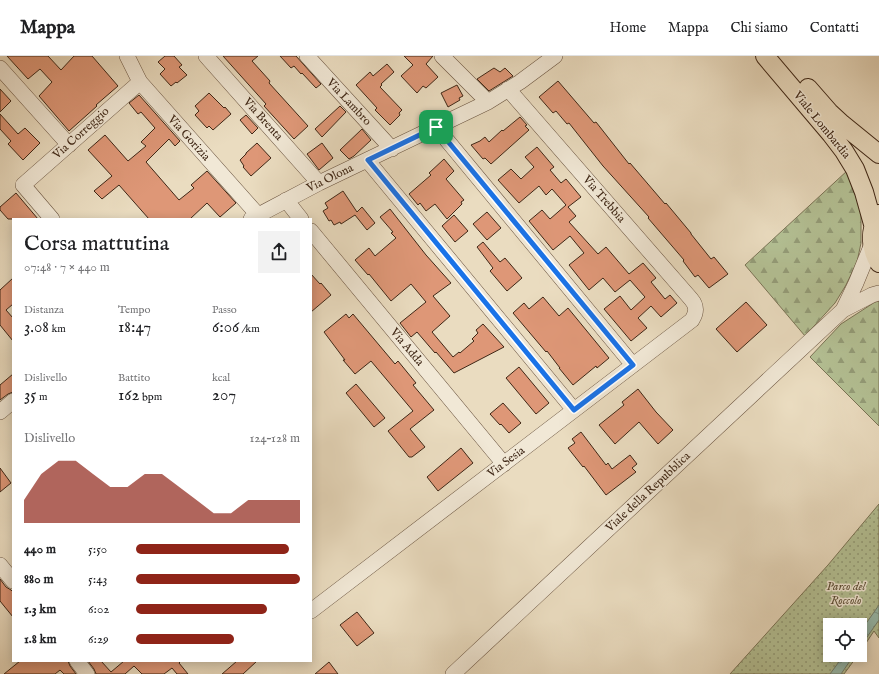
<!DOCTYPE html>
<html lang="it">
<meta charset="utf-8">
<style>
:root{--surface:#fff;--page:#f2f2f2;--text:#202124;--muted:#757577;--line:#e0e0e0;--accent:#8f2418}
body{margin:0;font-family:"IM FELL English",serif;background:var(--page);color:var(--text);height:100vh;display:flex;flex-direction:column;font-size:15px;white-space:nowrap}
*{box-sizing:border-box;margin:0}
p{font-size:13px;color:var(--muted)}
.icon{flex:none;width:22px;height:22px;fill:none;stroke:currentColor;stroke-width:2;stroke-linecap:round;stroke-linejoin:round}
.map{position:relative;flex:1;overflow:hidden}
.drawer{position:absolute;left:12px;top:162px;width:300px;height:444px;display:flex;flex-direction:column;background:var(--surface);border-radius:0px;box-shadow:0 2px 10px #0003}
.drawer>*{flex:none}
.fabs{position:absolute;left:823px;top:562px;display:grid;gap:8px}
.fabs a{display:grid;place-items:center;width:44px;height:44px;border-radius:0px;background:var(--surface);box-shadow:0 2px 10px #0003;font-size:20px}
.pin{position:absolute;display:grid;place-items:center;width:34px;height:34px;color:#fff;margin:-17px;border-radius:8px;box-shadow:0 2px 6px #0006}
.round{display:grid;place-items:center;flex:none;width:42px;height:42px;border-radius:0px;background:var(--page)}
.summary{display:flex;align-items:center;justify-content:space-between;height:68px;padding:0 12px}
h1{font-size:22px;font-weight:600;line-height:30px}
.stats{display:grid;grid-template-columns:repeat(3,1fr);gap:6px;height:68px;padding:4px 12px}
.stats div{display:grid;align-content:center}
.stats b{font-size:17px;font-weight:600}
.stats small{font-size:11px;font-weight:400}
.stats p{font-size:11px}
.chart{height:112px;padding:8px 12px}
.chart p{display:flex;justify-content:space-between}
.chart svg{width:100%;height:72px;margin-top:4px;fill:var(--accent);opacity:.7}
ul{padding:0 12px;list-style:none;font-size:13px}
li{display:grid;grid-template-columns:64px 48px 1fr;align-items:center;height:30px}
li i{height:10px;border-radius:5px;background:var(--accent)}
header{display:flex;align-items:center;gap:24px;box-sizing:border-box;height:56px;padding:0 20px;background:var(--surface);border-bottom:1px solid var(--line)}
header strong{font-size:19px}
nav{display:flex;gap:22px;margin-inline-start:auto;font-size:14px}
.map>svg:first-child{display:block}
.forest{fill:url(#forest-firs);stroke:#7a7456}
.park{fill:url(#park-dots);stroke:#7a7456}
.water{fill:url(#water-ripples);stroke:#748071}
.building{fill:#de9777;stroke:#3f2716}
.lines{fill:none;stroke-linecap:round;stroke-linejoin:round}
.minor-casing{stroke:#6a5440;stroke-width:16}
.major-casing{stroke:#3f2716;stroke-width:20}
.minor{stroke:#f1e8d6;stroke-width:15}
.major{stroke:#eadcc0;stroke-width:18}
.route-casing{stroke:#fff;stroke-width:8}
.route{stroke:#1a73e8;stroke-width:5}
.labels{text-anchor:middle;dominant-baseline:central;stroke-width:3;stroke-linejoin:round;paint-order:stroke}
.street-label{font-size:12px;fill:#3f2716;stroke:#f1e8d6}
.park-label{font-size:12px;font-style:italic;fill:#5c4e36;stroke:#f1e8d6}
</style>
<header>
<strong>Mappa</strong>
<nav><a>Home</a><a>Mappa</a><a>Chi siamo</a><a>Contatti</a></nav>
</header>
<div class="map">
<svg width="879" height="618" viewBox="0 0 879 618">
<defs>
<pattern id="forest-firs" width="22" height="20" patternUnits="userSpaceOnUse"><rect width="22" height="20" fill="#b4c195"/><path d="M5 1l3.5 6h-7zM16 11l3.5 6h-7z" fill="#949d79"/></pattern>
<pattern id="park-dots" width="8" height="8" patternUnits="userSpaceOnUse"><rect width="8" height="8" fill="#b4c195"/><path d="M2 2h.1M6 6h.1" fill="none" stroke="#949d79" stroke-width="1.8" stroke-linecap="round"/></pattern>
<pattern id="water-ripples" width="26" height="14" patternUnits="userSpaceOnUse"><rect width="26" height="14" fill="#98bcae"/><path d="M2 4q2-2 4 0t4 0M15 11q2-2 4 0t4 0" fill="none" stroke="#7d998d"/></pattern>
</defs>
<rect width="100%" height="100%" fill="#eadcc0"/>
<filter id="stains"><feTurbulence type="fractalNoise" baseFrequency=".005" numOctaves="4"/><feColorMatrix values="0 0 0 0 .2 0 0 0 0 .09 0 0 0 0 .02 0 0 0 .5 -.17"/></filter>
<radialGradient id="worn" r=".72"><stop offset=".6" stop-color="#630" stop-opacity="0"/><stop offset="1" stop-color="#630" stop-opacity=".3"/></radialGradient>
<path class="forest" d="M848,114L861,156V187L857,206L846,229L835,247L805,280L745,209Z
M879,245V370L810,301L841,268L875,246Z"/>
<path class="park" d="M879,448V582L874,575L860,596V569H830V599H858L844,618H730L828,509Z"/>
<path class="water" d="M879,549V564L860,591V576Z
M844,599H854L841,618H830Z"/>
<path class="building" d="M7,0H48L61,14L74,0H92L118,30L96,49L97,50L69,75L39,40L52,26L40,13L28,23Z
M165,0H174L182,9L179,11L187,19L177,27L176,26L171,30L160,18L165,13L158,6Z
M223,0H258L252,5L270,25L269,27L308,70L294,83L264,50L266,48Z
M280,0H296L321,28L316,32L302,17L301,18L294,10L291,12Z
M404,0H433L426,8L438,21L426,32L423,30L417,37L401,20L413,9Z
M387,8L394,16L381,28L382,29L380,31L402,54L399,57L400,59L390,69L375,54L377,52L356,29L370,16L373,20Z
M494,12L500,16L505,12L513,20L489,35L477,23Z
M558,25L594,67L596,66L629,108L630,107L665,148L666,147L691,177V178L711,203L714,201L728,218L709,232L698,219L695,221L683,205L684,204L648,162L649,161L603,110L569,67L567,68L556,55L553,57L539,41Z
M457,29L463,40L459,42L460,44L448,51L441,37Z
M0,33L11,45L0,56Z
M209,37L224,52L225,51L231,58L213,74L209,70L207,72L195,59L199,55L195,50Z
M139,39L180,85L175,90L169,83L146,106L179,144L194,132L191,129L207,115L236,147L220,161L207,147L190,163H149L119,129L102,143L94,135L112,120L88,94L105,79L128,105L146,90L141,86L155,72L141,56L138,58L129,47Z
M340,50L346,56L322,81L315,73Z
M0,58L18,78L25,72L40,87L23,104L8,88L11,85L0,73Z
M246,59L258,72L252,78L240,64Z
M520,61L527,69L525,70L529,74L491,108L485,102L483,103L471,89L480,85L485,81L489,86L502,74L503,75Z
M362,73L371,84L354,100L349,103L340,94Z
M257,87L271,102L251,120L243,111L244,110L240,104L246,98V97Z
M322,87L333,102L319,114L307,98Z
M537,91L554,111L550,114L561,127L566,123L581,141L568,151L576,160L569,166L598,198L606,191L629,218L643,207L656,222L651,226L665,243L670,239L677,247L661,261L651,250L638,262L647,272L631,285L604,253L620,240L631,254L645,241L630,224L615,236L603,222L589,234L569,209L584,197L570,180L553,194L529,165L542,154L550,163L566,149L552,133L546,139L539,130L519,147L498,124L511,113L521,123L534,111L525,101Z
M444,103L454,115L446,123L464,144L461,146L462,148L447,163L435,148L426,155L420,147L418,149L409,138L431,119L429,117Z
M343,135L357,156L362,151L375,167L367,174L355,159L341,168L340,166L334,169L331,164L329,165L323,155L328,152L325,147Z
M16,137L38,163H8L0,154V151Z
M390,153L426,199L451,227L433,240L450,260L432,276L453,301L459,296L460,297L474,285L472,283L478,277L476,274L483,268L504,291L454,317L436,296L435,297L417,276L411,281L400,267L426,246L411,228L391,245L369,218L368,219L355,204L369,192L375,200L396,182L391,177L393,176L380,161Z
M487,156L501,172L487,184L473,168Z
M454,159L468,175L455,186L442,170Z
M483,186L500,206L505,202L522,222L507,235L490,215L493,212L477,191Z
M311,218L320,228L321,227L331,239L311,256Z
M13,222V248L6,254L13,262V285L0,269V234Z
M543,241L559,260L568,252L609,302L597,312L596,310L573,329L559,312H560L547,295L546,296L513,257L524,247L529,253Z
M746,246L767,269L737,296L716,273Z
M346,258L349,262L353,258L395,308L398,305L416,327L413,329L434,354L410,373L425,391L412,401H409L388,375L413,355L371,305L355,318L343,304H345L324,276Z
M519,311L549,347L536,358L506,322Z
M13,318V336L8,338L0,344V329Z
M356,328L385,362L374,371L346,337Z
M638,333L656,356L673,374L658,388L639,366L615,388L599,369L624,349L622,346Z
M503,347L521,367L509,377L501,368L500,369L490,358Z
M581,376L606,409L608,407L612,413L630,399L637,408L632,412L636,416L606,439L584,410L583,411L568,392L575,387L572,383Z
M461,392L473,407L438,435L427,421Z
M0,412L11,427L0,436Z
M0,523L6,531L11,534L13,536V561L0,545Z
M357,556L374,577L357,590L340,569Z
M20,605H68L70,610L76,618H64L60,614L55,618H4Z
M88,605H101L111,616L124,605H181L179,607L188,618H177L172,612L164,618H142L134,610L125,618H96L94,613Z
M237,605H257L243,618H222Z
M329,606L338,618H315Z"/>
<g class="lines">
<defs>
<path id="minor" d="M127,0L140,26L258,159
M206,0L319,127
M307,0L392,93
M442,0L488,46
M0,12L69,89
M436,71L633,309
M367,104L574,354
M286,144L301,163
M52,163L23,129L140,26
M251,163L319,127L488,46L520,26L555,0
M311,175L504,408
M843,254L856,227L872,188
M0,356L13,345
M0,509L13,525
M311,555L692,264C697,256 697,250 691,243L508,33
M77,605L87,618
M453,618L843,254L872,239L879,237"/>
<path id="major" d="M765,0L831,78L844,95L855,113L864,136L873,168
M808,32L829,56L842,68L879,98
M878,158C870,175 869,190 879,207"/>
</defs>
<use href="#minor" class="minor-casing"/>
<use href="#major" class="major-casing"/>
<use href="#minor" class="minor"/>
<use href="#major" class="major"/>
</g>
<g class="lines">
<defs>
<path id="route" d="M436,71L633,309L574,354L368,104Z"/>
</defs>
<use href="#route" class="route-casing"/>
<use href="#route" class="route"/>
</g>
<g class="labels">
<g class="street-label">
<text transform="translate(349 46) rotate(47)">Via Lambro</text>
<text transform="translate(263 63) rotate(48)">Via Brenta</text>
<text transform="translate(822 69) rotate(51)">Viale Lombardia</text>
<text transform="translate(81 77) rotate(-42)">Via Correggio</text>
<text transform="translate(189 82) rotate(48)">Via Gorizia</text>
<text transform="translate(330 122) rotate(-26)">Via Olona</text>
<text transform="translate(604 143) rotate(49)">Via Trebbia</text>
<text transform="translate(407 291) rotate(50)">Via Adda</text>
<text transform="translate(506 406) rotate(-37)">Via Sesia</text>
<text transform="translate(648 436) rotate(-43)">Viale della Repubblica</text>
</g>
<g class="park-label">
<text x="846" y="530">Parco del<tspan x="846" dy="14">Roccolo</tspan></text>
</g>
</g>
<rect width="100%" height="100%" filter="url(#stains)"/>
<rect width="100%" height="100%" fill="url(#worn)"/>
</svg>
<div class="fabs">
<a><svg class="icon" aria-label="locate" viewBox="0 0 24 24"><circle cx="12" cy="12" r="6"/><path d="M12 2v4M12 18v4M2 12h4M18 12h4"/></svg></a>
</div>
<div class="pin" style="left:436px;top:71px;background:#1e9e55"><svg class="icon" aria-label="arrive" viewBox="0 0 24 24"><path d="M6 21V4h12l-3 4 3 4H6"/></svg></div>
<section class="drawer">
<div class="summary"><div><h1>Corsa mattutina</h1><p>07:48 · 7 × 440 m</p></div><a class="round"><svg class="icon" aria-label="share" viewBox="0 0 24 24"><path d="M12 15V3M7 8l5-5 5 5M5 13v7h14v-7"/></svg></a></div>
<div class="stats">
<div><p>Distanza</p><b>3.08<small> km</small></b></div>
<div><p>Tempo</p><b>18:47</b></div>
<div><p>Passo</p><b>6:06<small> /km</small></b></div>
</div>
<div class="stats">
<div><p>Dislivello</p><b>35<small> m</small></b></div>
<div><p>Battito</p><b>162<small> bpm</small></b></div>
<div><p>kcal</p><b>207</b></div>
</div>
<div class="chart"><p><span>Dislivello</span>124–128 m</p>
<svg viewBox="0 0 160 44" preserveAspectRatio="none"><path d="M0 44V30L10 14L20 6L30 6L40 14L50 22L60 22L70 14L80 14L90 22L100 30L110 38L120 38L130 30L140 30L150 30L160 30V44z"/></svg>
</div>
<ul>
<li><b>440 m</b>5:50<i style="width:93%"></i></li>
<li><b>880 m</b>5:43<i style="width:100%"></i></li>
<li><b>1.3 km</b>6:02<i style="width:80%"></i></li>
<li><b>1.8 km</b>6:29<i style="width:60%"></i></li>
</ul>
</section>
</div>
